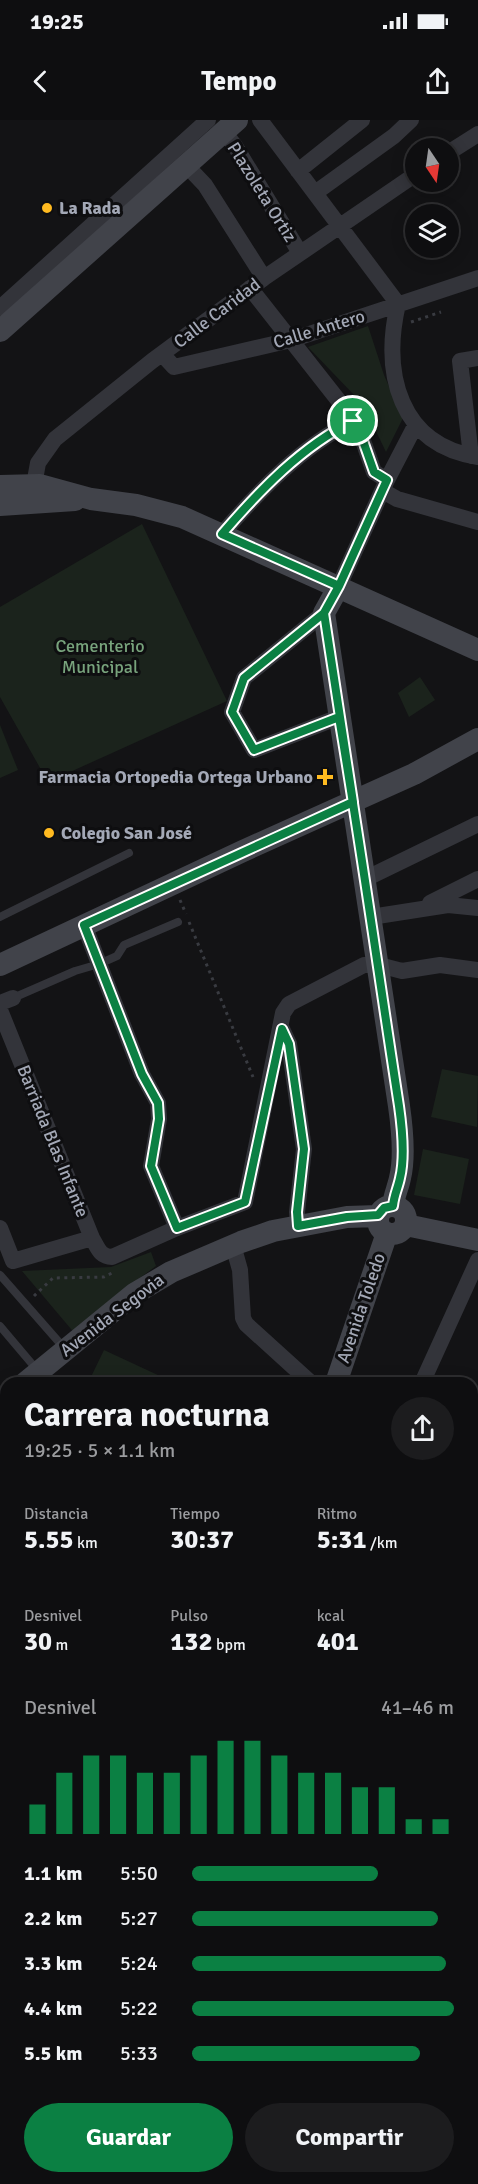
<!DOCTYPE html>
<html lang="es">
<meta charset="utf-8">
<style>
:root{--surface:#0e0e10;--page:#1c1c1e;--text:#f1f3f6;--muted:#9b9c9f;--line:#2e2e30;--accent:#0b8043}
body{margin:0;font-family:Signika,sans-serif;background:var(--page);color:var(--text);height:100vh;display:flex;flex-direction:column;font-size:22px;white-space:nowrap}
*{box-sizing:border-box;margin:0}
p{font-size:20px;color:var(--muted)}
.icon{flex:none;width:33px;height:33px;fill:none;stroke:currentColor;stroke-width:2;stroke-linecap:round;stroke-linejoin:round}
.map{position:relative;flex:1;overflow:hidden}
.details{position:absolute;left:0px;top:1257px;width:478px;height:807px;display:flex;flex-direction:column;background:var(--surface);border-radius:18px 18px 0 0;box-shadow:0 3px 15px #0003,0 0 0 2px var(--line)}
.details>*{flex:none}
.needle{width:39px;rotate:167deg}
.controls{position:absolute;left:405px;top:18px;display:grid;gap:12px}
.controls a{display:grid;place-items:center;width:54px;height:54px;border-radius:50%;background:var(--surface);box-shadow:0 3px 15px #0003,0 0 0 2px var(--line);font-size:30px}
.pin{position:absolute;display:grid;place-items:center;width:51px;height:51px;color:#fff;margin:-26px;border:3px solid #fff;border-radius:50%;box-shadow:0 2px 6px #0007}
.round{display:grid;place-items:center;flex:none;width:63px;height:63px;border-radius:32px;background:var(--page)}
.head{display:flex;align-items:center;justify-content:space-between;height:102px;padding:0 24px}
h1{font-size:33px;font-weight:800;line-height:45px}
.figures{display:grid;grid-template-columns:repeat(3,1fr);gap:9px;height:102px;padding:6px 24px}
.figures div{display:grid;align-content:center}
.figures b{font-size:26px;font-weight:800}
.figures small{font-size:16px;font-weight:400}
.figures p{font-size:16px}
.chart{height:168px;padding:12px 24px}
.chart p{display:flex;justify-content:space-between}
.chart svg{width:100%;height:108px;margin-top:6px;stroke:var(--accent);stroke-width:6}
.action{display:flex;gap:12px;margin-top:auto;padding:12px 24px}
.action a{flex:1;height:69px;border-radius:36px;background:var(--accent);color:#fff;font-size:24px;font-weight:800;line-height:69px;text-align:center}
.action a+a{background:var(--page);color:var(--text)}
ul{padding:0 24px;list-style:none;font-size:20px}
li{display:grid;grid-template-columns:96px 72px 1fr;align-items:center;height:45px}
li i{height:15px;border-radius:8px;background:var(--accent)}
.status{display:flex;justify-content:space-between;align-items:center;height:42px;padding:0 30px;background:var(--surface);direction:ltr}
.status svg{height:16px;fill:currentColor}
header{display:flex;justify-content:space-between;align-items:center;height:78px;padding:0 24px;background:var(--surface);font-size:27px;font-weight:800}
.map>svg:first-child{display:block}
.green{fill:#1b231c}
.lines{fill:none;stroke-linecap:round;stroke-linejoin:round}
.path{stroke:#393b41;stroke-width:3;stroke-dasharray:3 4.5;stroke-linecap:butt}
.lane{stroke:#33343a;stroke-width:8}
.street{stroke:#33343a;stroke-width:16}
.secondary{stroke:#41434a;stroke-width:22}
.route-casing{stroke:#fff;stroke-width:12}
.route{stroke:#0b8043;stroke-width:8}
.poi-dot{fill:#ffba20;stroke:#0e0e10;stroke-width:2}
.labels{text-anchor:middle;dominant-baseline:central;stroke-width:6;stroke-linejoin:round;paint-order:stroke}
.street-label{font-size:18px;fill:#a3a8b6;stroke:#0e0e10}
.poi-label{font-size:18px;font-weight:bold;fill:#a3a8b6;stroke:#0e0e10;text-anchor:start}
.park-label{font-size:18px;fill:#78a37c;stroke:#0e0e10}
</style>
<div class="status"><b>19:25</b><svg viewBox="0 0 49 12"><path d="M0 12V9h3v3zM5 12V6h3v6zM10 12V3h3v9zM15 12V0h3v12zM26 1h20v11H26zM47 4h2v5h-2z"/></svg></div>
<header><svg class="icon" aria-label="back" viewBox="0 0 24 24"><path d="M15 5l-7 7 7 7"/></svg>Tempo<svg class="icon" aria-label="share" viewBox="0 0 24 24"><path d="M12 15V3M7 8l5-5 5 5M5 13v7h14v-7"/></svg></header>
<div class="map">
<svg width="478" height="2064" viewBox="0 0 478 2064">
<rect width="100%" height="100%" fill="#131315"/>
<path class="green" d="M368,206L384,255L403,298L386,332L373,305L355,276L308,227Z
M142,404L227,581L48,662L0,577V487Z
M420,557L435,580L409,597L398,573Z
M0,605L18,650L0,658Z
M442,949L478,956L477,1007L431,997Z
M423,1029L469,1039L460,1084L414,1075Z
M151,1132L156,1146L129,1166L76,1215L22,1151L111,1147Z
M104,1230L175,1263H88Z"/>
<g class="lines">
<path class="path" d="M411,202L441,192
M180,780L186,794
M189,802L253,957
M34,1176L53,1158L104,1157L112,1153
M472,1811L478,1810"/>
<path class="lane" d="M0,797L129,733
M13,878L75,851L99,844L117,836L124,825L178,802
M0,1155L65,1229
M0,1206L38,1251
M472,1555H478"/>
<path class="street" d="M260,0L398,184
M224,12L235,26L300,133
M448,33L478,14
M186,45L205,65L264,158
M298,51L362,0
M315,73L394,16L411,0
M250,168L342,285L361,315L374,352L387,360
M398,184C382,253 399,325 478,337
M0,188L208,0
M162,234L174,247L291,220L478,158
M471,336L460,241L478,238
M383,371L397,379L478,402
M29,373L34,365L38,343L55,319L152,241L264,158L416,54
M222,414C259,371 302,326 353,301
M339,466L387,360L415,306
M324,493L244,558L232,592L254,630L339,597
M365,759L478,704
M430,783L478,759
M371,797L448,785L478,788
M84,805L142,954L158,983L159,999L151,1046L177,1108
M0,883L13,878
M0,890L92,1118C98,1128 100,1137 112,1137L177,1108L245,1082L283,893L289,884L364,845H379L402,851L440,845L478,850
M282,909L289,924L304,1029L297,1092L298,1106
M0,1108L13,1141L92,1118
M233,1125L240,1150L243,1198L246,1204L311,1263
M422,1263L478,1140
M472,1328L478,1315
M472,1350L478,1352
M472,1482L478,1480
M472,1704L478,1703
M472,1886L478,1892
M472,2006L478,2010"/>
<path class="secondary" d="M0,211L237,0
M0,366L40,365L91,379L136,385L182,397L478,530
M0,385L75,380
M339,466L324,493L399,986C402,1007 405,1038 400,1058C398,1068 394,1075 393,1086
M0,845L243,731L414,654L478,619
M378 1100a14 14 0 1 1 28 0a14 14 0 1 1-28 0Z
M406,1105L478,1120
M25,1263L134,1174L171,1152L241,1122L273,1111L347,1097L378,1096
M336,1263L387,1113
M0,1284L6,1279
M0,1343L6,1348
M472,1586L478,1587"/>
</g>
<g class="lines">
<defs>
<path id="route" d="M353,301L361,315L374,352L387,360L339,466L324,493L353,682L84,805L142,954L158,983L159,999L151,1046L177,1108L245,1082L282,909L289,924L304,1029L297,1092L298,1106L347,1097L378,1095L384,1088L393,1086C394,1075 398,1068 400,1058C405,1038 402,1007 399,986C379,857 361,727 339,597L254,630L232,592L244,558L324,493L339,466L222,414C259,371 302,326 353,301"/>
</defs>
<use href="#route" class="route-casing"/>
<use href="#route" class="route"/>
</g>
<g class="poi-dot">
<circle cx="47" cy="88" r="6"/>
<path d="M322 648h6v6h6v6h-6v6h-6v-6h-6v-6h6z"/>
<circle cx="49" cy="713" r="6"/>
</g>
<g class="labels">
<g class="street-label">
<text transform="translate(262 72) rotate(58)">Plazoleta Ortiz</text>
<text transform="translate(217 193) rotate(-37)">Calle Caridad</text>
<text transform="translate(319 209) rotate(-17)">Calle Antero</text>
<text transform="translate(53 1021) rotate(68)">Barriada Blas Infante</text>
<text transform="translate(361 1188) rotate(-71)">Avenida Toledo</text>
<text transform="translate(112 1195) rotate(-37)">Avenida Segovia</text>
</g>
<g class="poi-label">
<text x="59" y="88">La Rada</text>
<text x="313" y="657" text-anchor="end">Farmacia Ortopedia Ortega Urbano</text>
<text x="61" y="713">Colegio San José</text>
</g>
<g class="park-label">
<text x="100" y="526">Cementerio<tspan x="100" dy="21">Municipal</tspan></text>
</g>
</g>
</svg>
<div class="controls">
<a><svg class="needle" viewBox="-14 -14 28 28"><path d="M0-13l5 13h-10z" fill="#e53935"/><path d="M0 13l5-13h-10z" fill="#9b9c9f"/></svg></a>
<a><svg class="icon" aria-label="layers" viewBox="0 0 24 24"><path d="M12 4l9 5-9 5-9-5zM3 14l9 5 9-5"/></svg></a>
</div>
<div class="pin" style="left:353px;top:301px;background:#1e9e55"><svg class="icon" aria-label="arrive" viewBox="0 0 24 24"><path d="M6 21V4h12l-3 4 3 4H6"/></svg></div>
<section class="details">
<div class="head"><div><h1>Carrera nocturna</h1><p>19:25 · 5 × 1.1 km</p></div><a class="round"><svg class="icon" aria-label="share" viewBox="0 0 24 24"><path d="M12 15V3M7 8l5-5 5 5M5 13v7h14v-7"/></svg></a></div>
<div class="figures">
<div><p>Distancia</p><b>5.55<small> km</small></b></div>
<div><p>Tiempo</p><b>30:37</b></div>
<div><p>Ritmo</p><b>5:31<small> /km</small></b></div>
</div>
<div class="figures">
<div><p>Desnivel</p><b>30<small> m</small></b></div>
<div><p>Pulso</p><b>132<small> bpm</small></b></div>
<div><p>kcal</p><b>401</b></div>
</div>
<div class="chart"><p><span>Desnivel</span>41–46 m</p>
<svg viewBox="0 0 160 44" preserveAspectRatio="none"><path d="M5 44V32M15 44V19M25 44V12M35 44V12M45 44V19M55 44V19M65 44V12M75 44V6M85 44V6M95 44V12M105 44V19M115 44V19M125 44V25M135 44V25M145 44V38M155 44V38"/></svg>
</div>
<ul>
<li><b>1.1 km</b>5:50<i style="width:71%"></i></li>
<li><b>2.2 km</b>5:27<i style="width:94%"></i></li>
<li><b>3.3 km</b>5:24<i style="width:97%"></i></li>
<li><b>4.4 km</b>5:22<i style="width:100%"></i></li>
<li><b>5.5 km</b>5:33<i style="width:87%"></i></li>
</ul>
<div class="action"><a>Guardar</a><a>Compartir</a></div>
</section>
</div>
